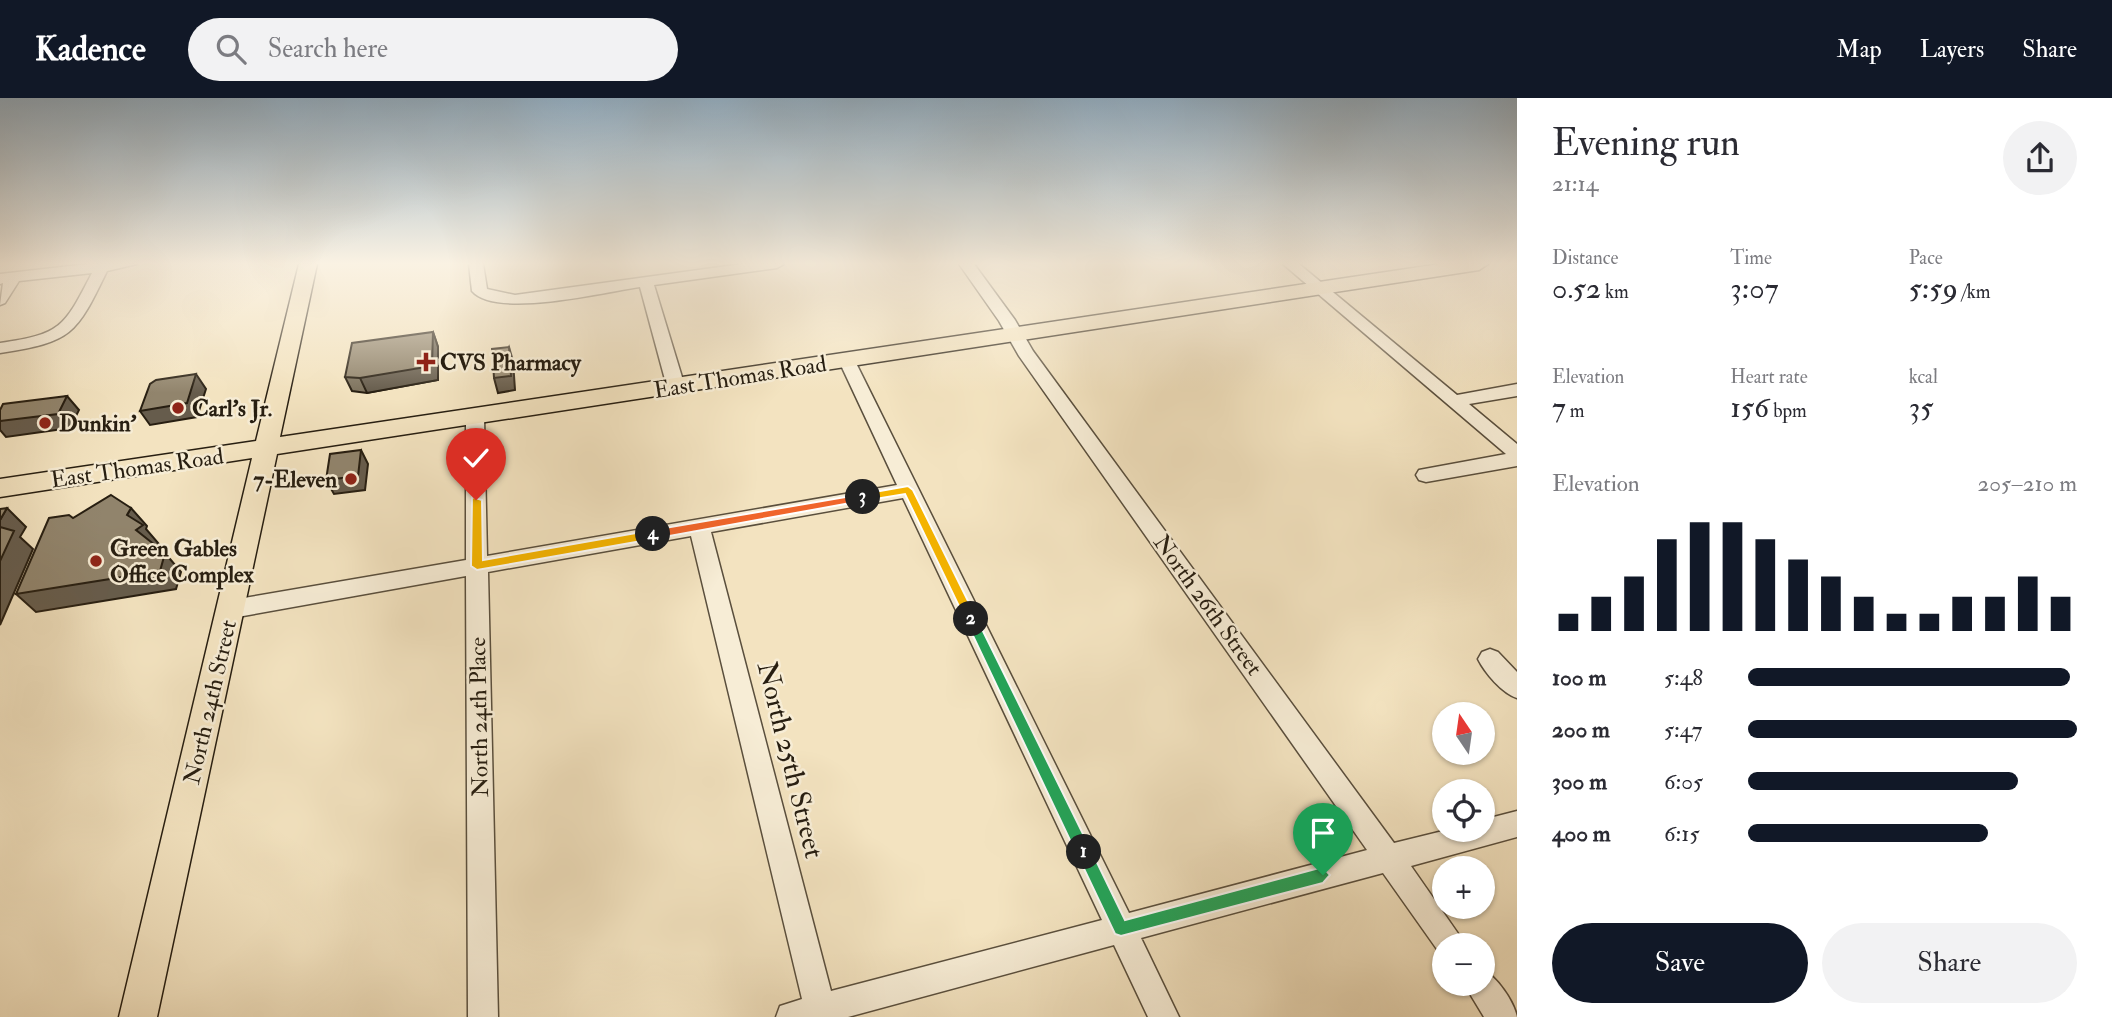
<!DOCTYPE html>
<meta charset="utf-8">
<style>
:root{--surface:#fff;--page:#f2f2f3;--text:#2b2b33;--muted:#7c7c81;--accent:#111827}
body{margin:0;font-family:"IM FELL Double Pica",serif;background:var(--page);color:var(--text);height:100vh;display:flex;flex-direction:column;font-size:26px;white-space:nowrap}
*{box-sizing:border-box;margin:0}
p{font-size:23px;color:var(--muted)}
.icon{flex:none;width:38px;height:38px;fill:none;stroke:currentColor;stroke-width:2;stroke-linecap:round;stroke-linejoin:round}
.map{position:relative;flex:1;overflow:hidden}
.panel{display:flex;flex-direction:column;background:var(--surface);width:595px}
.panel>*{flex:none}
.needle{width:46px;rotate:347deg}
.tools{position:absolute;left:1432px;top:604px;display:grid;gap:14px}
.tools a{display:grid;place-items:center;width:63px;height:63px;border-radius:50%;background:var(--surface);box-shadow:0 2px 5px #0004;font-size:35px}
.pin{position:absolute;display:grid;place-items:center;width:60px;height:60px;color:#fff;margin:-72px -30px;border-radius:50% 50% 50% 0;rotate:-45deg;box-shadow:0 0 7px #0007}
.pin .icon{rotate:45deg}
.km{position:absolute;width:35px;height:35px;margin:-18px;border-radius:50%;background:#222;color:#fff;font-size:19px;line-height:35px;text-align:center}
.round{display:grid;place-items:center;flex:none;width:74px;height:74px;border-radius:37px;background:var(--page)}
.overview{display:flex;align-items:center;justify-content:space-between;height:119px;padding:0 35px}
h1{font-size:38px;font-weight:600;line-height:52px}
.figures{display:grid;grid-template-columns:repeat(3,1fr);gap:10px;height:119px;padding:7px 35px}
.figures div{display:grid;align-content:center}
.figures b{font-size:30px;font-weight:600}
.figures small{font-size:19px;font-weight:400}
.figures p{font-size:19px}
.chart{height:196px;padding:14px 35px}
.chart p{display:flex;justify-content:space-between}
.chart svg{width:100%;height:126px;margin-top:7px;stroke:var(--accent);stroke-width:6}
.primary-button{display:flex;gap:14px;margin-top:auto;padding:14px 35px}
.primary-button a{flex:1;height:80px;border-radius:42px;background:var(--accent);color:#fff;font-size:28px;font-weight:600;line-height:80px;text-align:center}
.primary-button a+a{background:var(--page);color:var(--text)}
ul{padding:0 35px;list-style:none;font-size:23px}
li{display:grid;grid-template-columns:112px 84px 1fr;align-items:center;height:52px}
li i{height:18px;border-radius:9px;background:var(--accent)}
header{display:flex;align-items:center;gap:42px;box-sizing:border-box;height:98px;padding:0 35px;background:var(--accent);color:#fff}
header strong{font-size:33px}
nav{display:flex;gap:38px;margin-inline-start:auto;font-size:24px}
.search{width:490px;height:63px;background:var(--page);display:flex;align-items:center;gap:18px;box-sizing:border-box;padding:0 24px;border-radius:38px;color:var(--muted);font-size:26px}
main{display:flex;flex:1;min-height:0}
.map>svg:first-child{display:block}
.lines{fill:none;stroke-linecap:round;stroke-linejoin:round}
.minor-casing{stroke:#5a4f3d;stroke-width:3}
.major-casing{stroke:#271e11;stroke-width:3}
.minor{fill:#f7edd6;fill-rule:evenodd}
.major{fill:#f3e3c0;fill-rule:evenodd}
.wall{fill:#7d725d;stroke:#271e11;stroke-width:2}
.shaded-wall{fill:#665c4c;stroke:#271e11;stroke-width:2}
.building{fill:#91846c;stroke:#271e11;stroke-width:2}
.split-1{fill:#22a559;stroke:#fff;stroke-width:2}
.split-2{fill:#22a559;stroke:#fff;stroke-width:2}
.split-3{fill:#f5b400;stroke:#fff;stroke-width:2}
.split-4{fill:#f0652b;stroke:#fff;stroke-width:2}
.split-5{fill:#f5b400;stroke:#fff;stroke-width:2}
.poi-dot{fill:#8f2418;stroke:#f7edd6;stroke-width:2.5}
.labels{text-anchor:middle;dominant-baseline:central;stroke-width:5;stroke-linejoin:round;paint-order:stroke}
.poi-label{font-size:23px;font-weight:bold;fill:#271e11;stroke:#f7edd6;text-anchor:start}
.street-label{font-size:23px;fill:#271e11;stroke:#f7edd6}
.near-street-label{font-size:28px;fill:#271e11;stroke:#f7edd6}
</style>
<header>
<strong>Kadence</strong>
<div class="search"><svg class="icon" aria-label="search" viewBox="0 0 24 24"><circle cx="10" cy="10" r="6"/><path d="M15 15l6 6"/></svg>Search here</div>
<nav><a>Map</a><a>Layers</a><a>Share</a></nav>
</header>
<main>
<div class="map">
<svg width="1517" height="919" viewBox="0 0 1517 919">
<rect width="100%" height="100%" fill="#f3e3c0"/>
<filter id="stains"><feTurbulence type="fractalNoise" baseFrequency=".00286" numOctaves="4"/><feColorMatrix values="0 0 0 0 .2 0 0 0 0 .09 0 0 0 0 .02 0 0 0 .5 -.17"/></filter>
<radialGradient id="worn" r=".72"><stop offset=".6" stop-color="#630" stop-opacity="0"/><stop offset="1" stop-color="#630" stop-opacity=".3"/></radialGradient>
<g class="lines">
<defs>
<path id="minor" d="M88,166H137L107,173C76,237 72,244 0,255V245C62,236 64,229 92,175L19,183L5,205L0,207L3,185L0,186V176Z
M469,166H483L487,191L515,197L742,166H784L777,170L654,187L685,289L676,295L667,289L640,189C604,194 496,221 472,193Z
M959,166H974L1015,222L1033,253L1394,745L1447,732H1482V722L1517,713V739L1411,768L1466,847H1444V859L1441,857L1383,775L1141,840L1179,919H1148L1114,847L848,919H776L780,908L802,901L691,438L488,474L498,919H468L466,478L232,520L224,517L221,511L224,505L232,502L466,462V319L475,313L484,319L487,458L897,387L839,263L847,258L853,259L1129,815L1367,752L1019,258L999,223ZM903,400L1102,822L831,893L711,434Z
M1283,166H1299L1457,297L1517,286V298L1469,306L1517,346V368L1426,384L1419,382L1416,377L1419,372L1506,356Z
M1490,551L1498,554L1517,574V600C1502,595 1485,575 1478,561L1482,554Z
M1482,872C1497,878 1514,904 1517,919H1484L1464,886H1482Z"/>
<path id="major" d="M299,166H317L280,339L1440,166H1488L1479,172L277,356L157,919H119L252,360L0,399V381L256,343Z"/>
</defs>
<use href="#minor" class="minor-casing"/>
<use href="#major" class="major-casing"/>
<use href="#minor" class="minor"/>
<use href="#major" class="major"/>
</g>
<path class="wall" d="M433,234L438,249V282L367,295L352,293L345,279Z"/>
<path class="shaded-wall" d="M433,234L438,249V282L367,295L360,280Z
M509,249L513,263L515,292L498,295L494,280Z
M196,276L206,291L197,319L150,327L140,313Z
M67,298L79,312L70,330L6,339L0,332V323Z
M361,352L368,366L365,392L334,396L326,382Z
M7,410L26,429L20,439L33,451L0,527V422Z
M131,410L147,428L146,431L159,446L152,451L136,432L127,417Z
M165,455L181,474L176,491L36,514L16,496Z"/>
<path class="building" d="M433,234L432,268L360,280L345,279L352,245Z
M509,249L511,278L494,280L492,251Z
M196,276L187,305L140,313L150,286L156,282Z
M67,298L58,316L0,323V312L3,306Z
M361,352L358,378L326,382L330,356Z
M111,397L131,410L127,417L143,427L136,432L165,455L160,473L16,496L49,420L69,417L73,420Z
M7,410L0,422V411Z
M0,429L14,433L0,463Z"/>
<linearGradient id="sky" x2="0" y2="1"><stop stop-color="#91acc0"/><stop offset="0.56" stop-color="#faf2e3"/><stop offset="1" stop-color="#faf2e3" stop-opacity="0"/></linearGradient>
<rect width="1517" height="295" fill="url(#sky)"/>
<path class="split-1" d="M1084,746L1089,748L1125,822L1323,769L1330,777L1323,785L1121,838L1115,836L1076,754Z"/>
<path class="split-2" d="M971,516L977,521L1089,748V759H1078L965,521Z"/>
<path class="split-3" d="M908,388L913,392L977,521L975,525H967L905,396L863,403L858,399L863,396Z"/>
<path class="split-4" d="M863,396L869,399L867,402L653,441L648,436L653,432Z"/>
<path class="split-5" d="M472,399L482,402L483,462L653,432L659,436L653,441L477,472L471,468Z"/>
<g class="poi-dot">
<path d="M422.5 253.5h7v7h7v7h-7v7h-7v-7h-7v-7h7z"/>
<circle cx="178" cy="310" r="7"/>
<circle cx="45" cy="325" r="7"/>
<circle cx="351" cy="381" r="7"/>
<circle cx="96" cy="463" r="7"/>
</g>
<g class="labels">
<g class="poi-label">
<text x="440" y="264">CVS Pharmacy</text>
<text x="192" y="310">Carl's Jr.</text>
<text x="59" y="325">Dunkin'</text>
<text x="337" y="381" text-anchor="end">7-Eleven</text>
<text x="110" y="450">Green Gables<tspan x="110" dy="26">Office Complex</tspan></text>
</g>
<g class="street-label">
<text transform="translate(740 279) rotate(-9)">East Thomas Road</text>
<text transform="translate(137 370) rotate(-8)">East Thomas Road</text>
<text transform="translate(1208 507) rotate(54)">North 26th Street</text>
<text transform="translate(210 604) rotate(-77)">North 24th Street</text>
<text transform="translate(479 619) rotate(-91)">North 24th Place</text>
</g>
<g class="near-street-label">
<text transform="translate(790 662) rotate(76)">North 25th Street</text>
</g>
</g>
<rect width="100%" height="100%" filter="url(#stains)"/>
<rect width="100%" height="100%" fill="url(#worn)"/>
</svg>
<div class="tools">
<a><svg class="needle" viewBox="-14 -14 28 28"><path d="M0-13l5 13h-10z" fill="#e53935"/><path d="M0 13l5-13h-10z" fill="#7c7c81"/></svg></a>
<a><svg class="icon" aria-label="locate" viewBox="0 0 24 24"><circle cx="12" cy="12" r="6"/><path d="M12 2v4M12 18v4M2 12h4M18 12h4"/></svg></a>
<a>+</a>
<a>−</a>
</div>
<div class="pin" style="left:1323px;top:777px;background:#1e9e55"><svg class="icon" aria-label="arrive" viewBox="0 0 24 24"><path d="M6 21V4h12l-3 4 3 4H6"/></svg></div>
<div class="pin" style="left:476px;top:402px;background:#d93025"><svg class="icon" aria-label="check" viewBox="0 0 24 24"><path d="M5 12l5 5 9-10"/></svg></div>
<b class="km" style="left:1084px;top:754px">1</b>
<b class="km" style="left:971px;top:521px">2</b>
<b class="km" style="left:863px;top:399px">3</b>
<b class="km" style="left:653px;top:436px">4</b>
</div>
<section class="panel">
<div class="overview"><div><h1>Evening run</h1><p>21:14</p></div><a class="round"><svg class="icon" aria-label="share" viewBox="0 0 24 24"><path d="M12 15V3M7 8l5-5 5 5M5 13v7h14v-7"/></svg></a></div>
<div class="figures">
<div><p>Distance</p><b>0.52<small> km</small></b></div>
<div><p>Time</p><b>3:07</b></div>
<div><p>Pace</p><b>5:59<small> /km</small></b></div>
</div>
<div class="figures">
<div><p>Elevation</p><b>7<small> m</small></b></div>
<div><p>Heart rate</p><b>156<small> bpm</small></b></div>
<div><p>kcal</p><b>35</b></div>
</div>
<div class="chart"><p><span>Elevation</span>205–210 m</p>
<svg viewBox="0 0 160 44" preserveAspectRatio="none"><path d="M5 44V38M15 44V32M25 44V25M35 44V12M45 44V6M55 44V6M65 44V12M75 44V19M85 44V25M95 44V32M105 44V38M115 44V38M125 44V32M135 44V32M145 44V25M155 44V32"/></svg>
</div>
<ul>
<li><b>100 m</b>5:48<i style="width:98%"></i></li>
<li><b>200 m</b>5:47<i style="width:100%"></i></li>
<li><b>300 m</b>6:05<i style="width:82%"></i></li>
<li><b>400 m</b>6:15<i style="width:73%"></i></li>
</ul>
<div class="primary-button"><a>Save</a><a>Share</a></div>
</section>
</main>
